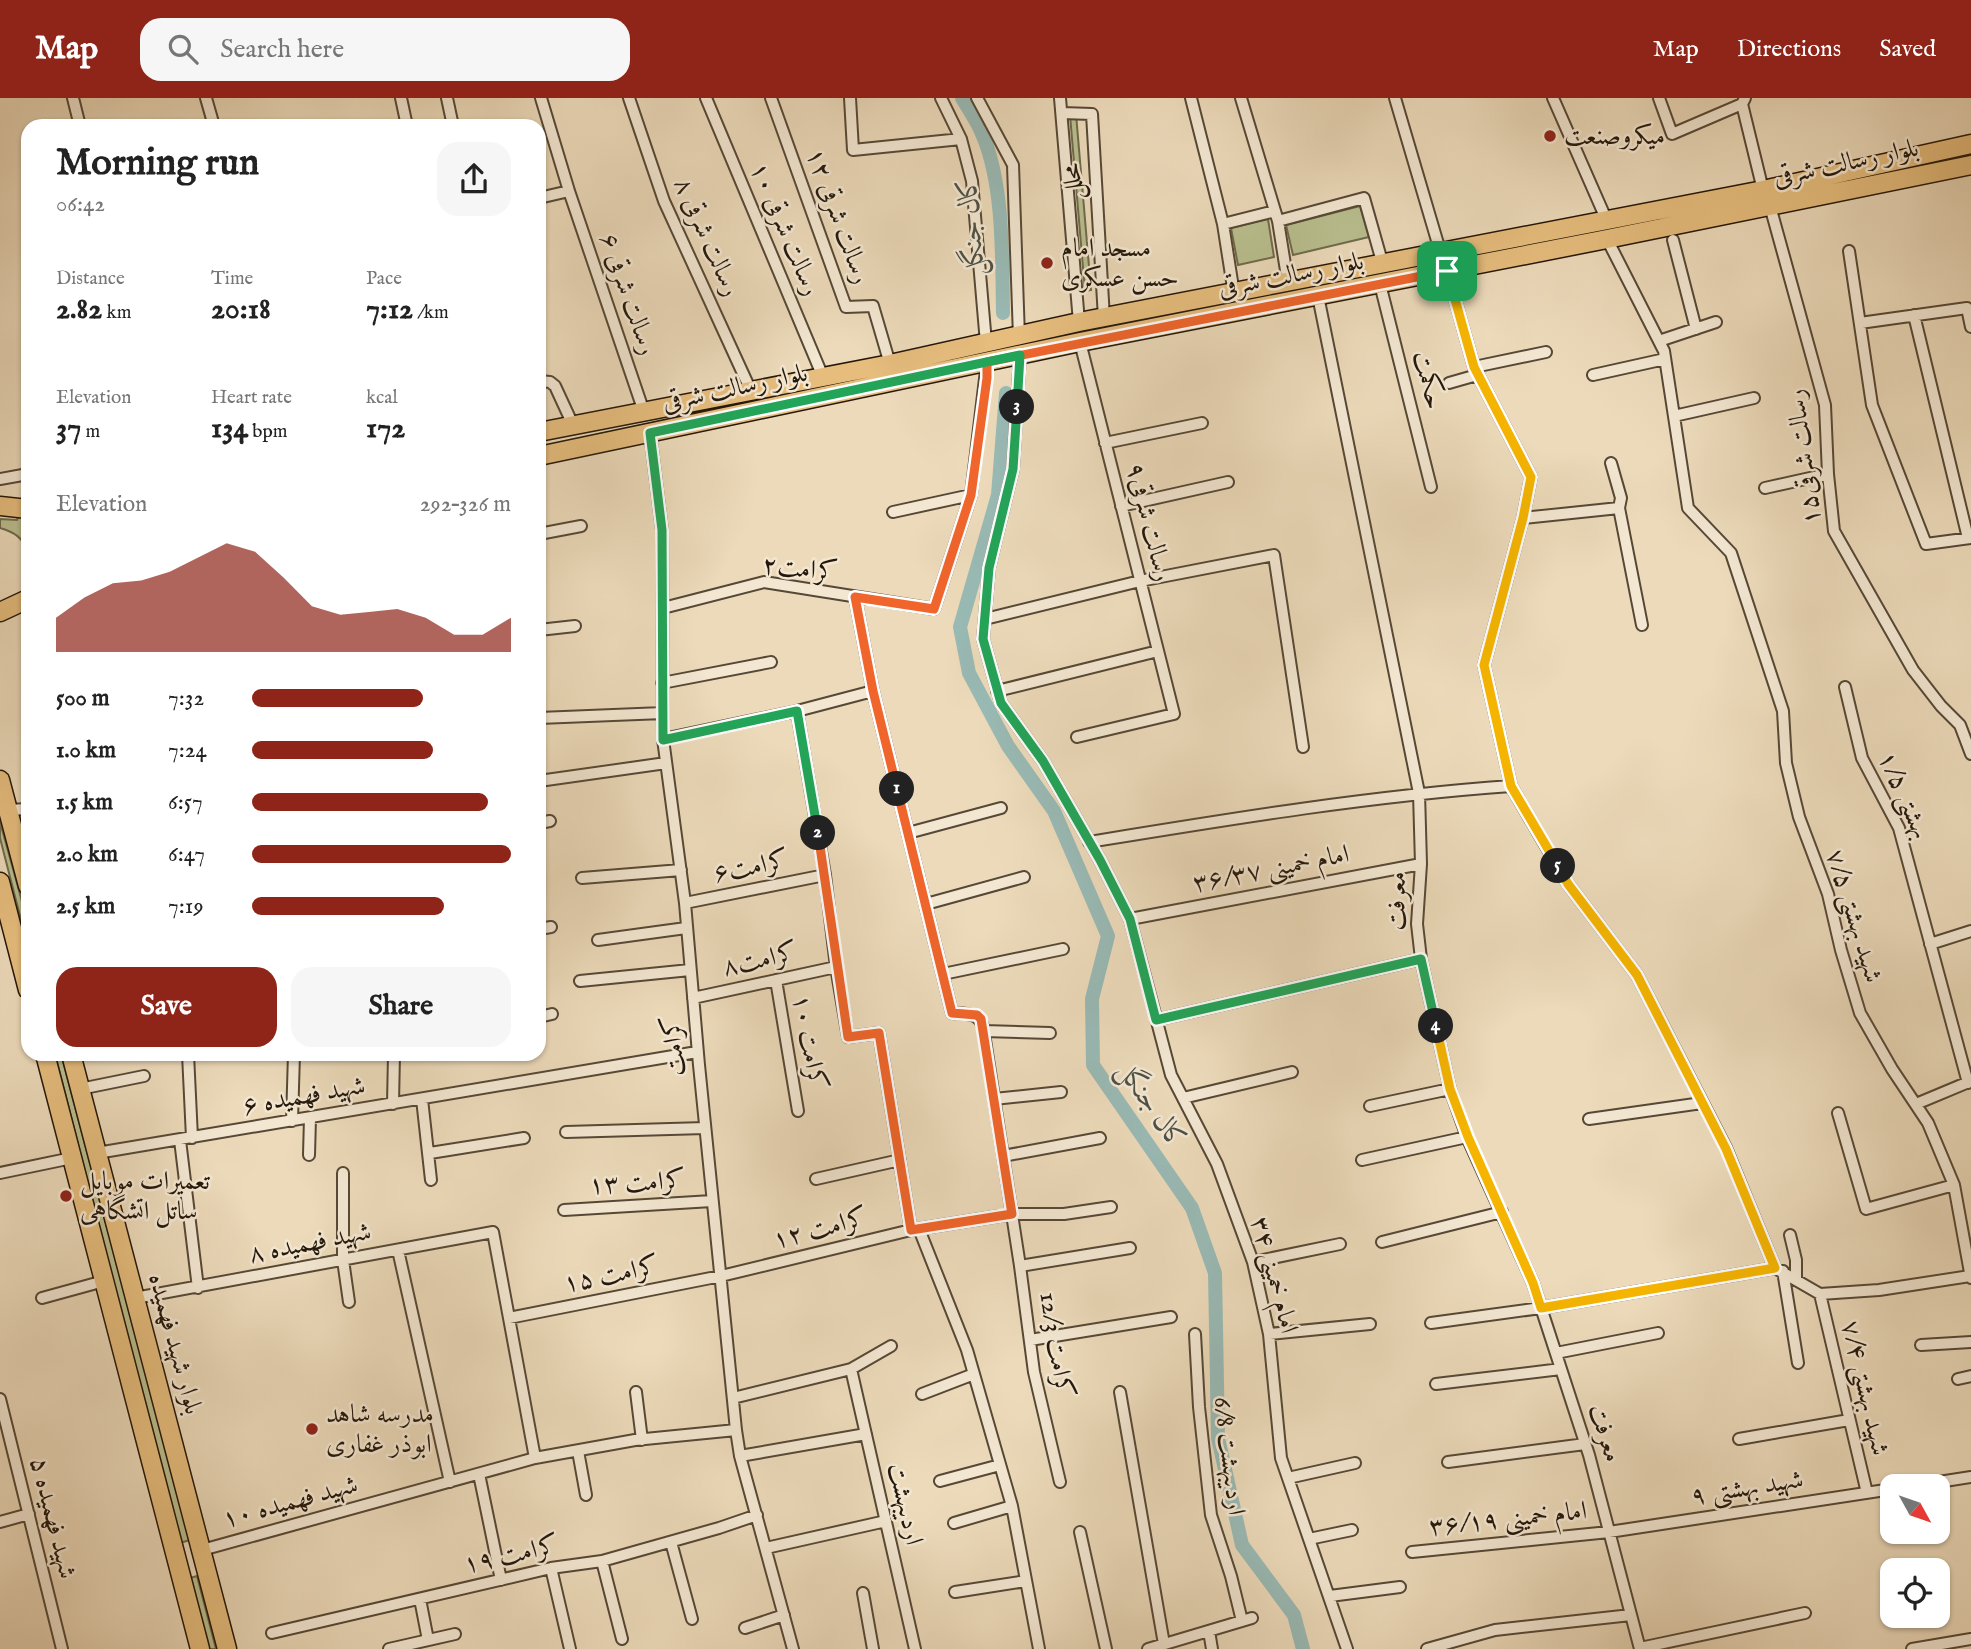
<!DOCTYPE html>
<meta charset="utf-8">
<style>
:root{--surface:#fff;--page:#f6f6f6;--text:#222;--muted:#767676;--accent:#8f2418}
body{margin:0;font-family:"IM FELL English",Amiri,serif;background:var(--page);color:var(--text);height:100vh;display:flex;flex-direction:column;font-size:26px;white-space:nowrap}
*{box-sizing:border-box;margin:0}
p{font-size:23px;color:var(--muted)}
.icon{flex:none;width:38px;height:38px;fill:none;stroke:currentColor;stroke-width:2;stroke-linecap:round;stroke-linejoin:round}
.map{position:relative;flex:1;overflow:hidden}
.side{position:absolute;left:21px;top:21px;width:525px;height:942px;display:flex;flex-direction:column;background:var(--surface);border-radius:21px;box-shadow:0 2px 5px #0004}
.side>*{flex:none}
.needle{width:46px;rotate:130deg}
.controls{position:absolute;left:1880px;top:1376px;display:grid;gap:14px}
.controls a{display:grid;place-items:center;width:70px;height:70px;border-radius:14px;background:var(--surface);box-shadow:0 2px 5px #0004;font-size:35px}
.pin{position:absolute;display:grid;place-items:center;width:60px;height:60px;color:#fff;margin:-30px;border-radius:14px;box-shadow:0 4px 10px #0006}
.km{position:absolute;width:35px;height:35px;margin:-18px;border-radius:50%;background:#222;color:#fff;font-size:19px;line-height:35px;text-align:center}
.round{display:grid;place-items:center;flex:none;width:74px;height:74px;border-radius:21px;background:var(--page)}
.head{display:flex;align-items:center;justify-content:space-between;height:119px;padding:0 35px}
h1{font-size:38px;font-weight:700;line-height:52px}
.stats{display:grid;grid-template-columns:repeat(3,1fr);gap:10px;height:119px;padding:7px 35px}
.stats div{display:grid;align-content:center}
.stats b{font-size:30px;font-weight:700}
.stats small{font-size:19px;font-weight:400}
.stats p{font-size:19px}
.chart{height:196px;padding:14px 35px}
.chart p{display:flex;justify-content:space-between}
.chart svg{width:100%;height:126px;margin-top:7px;fill:var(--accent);opacity:.7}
.cta{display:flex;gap:14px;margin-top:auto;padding:14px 35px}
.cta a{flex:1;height:80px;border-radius:21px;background:var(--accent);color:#fff;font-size:28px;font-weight:700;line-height:80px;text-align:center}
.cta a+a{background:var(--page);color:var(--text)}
ul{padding:0 35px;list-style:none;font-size:23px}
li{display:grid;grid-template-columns:112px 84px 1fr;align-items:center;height:52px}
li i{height:18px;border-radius:9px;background:var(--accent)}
header{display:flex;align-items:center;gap:42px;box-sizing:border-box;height:98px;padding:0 35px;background:var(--accent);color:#fff}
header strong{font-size:33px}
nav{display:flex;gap:38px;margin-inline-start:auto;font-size:24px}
.search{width:490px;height:63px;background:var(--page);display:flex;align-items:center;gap:18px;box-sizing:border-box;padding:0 24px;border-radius:21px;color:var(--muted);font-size:26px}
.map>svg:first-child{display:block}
.green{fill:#b9bf8f;stroke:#6e6b4c;stroke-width:2}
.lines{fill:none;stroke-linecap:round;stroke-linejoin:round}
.canal{stroke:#99bab5;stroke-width:14}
.street-casing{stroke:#564836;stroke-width:14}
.primary-casing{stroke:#24170a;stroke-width:21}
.street{stroke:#f3e7d2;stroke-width:10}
.primary{stroke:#e6bd7d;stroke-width:18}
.split-1-casing{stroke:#fff;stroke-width:14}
.split-2-casing{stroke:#fff;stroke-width:14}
.split-3-casing{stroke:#fff;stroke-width:14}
.split-4-casing{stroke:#fff;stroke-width:14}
.split-5-casing{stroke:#fff;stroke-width:14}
.split-6-casing{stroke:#fff;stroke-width:14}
.split-1{stroke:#f0652b;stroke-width:9}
.split-2{stroke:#f0652b;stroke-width:9}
.split-3{stroke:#22a559;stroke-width:9}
.split-4{stroke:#22a559;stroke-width:9}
.split-5{stroke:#f5b400;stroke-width:9}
.split-6{stroke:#f5b400;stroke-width:9}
.poi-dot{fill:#8f2418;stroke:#f3e7d2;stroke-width:2.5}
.labels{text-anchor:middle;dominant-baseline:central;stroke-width:5;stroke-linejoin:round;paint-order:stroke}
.poi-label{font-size:26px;fill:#24170a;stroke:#f3e7d2;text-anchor:start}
.street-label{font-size:26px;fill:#24170a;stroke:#f3e7d2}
.water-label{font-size:28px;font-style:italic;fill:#4d5046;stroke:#f3e7d2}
</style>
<header>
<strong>Map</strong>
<div class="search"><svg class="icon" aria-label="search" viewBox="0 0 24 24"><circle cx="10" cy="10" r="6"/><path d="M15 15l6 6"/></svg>Search here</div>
<nav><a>Map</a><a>Directions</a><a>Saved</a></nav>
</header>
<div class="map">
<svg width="1971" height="1551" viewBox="0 0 1971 1551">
<rect width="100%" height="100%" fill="#ecdaba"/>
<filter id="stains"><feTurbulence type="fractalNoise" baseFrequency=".00286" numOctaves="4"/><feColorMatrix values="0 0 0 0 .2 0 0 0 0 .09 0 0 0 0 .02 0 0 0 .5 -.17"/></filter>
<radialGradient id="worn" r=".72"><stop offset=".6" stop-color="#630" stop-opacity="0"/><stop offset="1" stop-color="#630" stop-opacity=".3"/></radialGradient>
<path class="green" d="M1076,16L1091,192L1085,193L1070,17Z
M1360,108L1369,139L1293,157L1286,127Z
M1268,121L1274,159L1238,167L1231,130Z
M1492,150L1447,164L1140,225L1147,217Z
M1063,236L1025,249L674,320L699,310Z
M18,419L28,421V455C24,440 14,434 0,430V421L17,422Z
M0,724L28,825V849L0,740Z
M55,956H61L190,1442L180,1445Z
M197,1478L216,1551H209L190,1480Z"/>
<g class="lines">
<path class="canal" d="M962,0C969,12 978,25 983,38C1004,88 1002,161 1003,215
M1006,295L998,397L960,529L969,575L1008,648L1054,713L1108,838L1092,901L1093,967L1192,1110L1215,1175L1218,1340L1242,1447L1294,1517L1303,1551"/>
<defs>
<path id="street" d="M73,0L80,28
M206,0L214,28
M401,0L407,28
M447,0L453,28
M541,0L569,93L644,314
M629,0L664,103L751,293
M706,0L823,279
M771,0L846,209L873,208L890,266
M850,0L853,52L961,41
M941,0L961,41L972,83L986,245
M977,0L1013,67L1019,239
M1060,0L1079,224
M1191,0L1223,126L1234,196
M1241,0L1278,123L1288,185
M1395,0L1441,156
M1553,0L1607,123
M1659,0L1672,36L1742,6
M1745,0L1742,6L1763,92
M1062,15L1092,16L1104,220
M539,100L569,93
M1770,108L1825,307L1828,376L1834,433L1913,572L1941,608L1960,627L1971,656
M1278,123L1364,100L1383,167
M1223,126L1275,113
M1607,141L1664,253L1688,410L1731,455L1783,613L1786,665L1799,719L1828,796L1841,852L1860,915L1892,971L1928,1025L1954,1087L1971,1180
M1673,142L1696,231
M1849,153L1872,307L1926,446L1971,440
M1447,173L1474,269L1531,379L1523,420L1484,567L1511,688L1568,786L1637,877L1726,1050L1775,1170
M1380,186L1431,389
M1318,198L1419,695L1421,766L1417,826L1421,861L1450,991L1467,1039L1533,1185L1589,1357L1640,1551
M1914,217L1968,440
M1860,225L1967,210L1971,229
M1659,243L1716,224
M1020,257L1013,371L989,470L983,541L1001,605L1043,663L1100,762L1130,821L1171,977L1217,1066L1253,1164L1269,1236L1281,1360L1347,1551
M1474,269L1546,254
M1593,277L1665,261
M539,283L550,284L555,288L573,327
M1449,285L1477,277
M1674,318L1754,300
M650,335L662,432L663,641L685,805L699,967L736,1332L740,1358L793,1551
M1105,345L1202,325
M1611,365L1621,400L1619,410L1642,527
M0,381L28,376
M1765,390L1828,376
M1121,408L1228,384
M893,414L971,397
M1523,420L1619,410
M539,436L581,428
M855,499L873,593L952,915C965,916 979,914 983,929L1020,1168L1034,1274L1060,1384
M663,510L764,484L934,511L971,397L987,264
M985,521L1140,483L1274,457L1303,649
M539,532L575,528
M662,585L771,564
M1845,589L1862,660L1899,730L1968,985
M997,593L1158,553
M797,613L825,777L836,869L848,939L879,935L911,1132
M539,620L663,615
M1077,639L1174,616L1080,244
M663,641L797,613L873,593
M539,683L666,665
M8,712L28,711
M539,725L550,723
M908,735L1001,710
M1089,744C1230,721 1369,698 1511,688
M582,780L681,772
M685,805L825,777
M926,806L1024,779
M1130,821L1421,766
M539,831L551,829
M598,842L686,830
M1930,846L1971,833
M943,876L1063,851
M776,882L798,1013
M580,883L690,872
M693,900L836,869
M539,919L552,916
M1156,922L1421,861
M984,933L1050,935
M188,956L192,1040
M80,991L144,978
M1183,1000L1292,974
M422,1001L431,1082
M994,1001L1061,994
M393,1006L394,956
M1916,1006L1971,983
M1370,1008L1450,991
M1838,1015L1866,1111L1954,1087
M1589,1021L1702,1005
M292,1023L294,956
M566,1034L705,1030
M180,1042L198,1190
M97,1055L697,954
M430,1055L524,1040
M309,1057L310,1020
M1003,1058L1100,1040
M1362,1062L1467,1039
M0,1075L72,1060
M343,1075V1162L349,1204
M816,1081L900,1062
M564,1112L712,1103
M919,1131L967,1252L1012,1408L1039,1551
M1790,1137L1796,1162V1181
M1382,1144L1502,1114
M398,1152L450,1384
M1253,1164L1340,1146
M1020,1168L1130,1150
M1775,1170L1820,1196L1879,1192L1970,1178
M1783,1173L1798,1265
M1820,1196L1867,1395
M42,1200L104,1183
M135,1200L493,1134L535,1360
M509,1220L721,1178L911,1132L1012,1116H1064L1111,1109
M1431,1225L1541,1210L1775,1170
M1195,1236L1199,1309L1211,1417L1231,1478L1242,1523
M1269,1236L1370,1226
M1030,1242L1171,1219
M1921,1247L1971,1244
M1556,1255L1658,1235
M851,1271L915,1551
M1958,1281L1971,1278
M1436,1286L1561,1271
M636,1294L642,1342
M1120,1294L1164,1546
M922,1296L974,1276
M733,1300L851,1271L891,1248
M0,1301L62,1551
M1739,1341L1849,1322
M578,1353L586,1397
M740,1358L866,1336
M1448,1364L1585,1346
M479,1376L501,1482
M1288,1380L1355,1365
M940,1383L1000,1367
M1913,1388L1971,1379
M0,1424L29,1416
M954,1425L1012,1408
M1080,1434L1106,1551
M1309,1441L1352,1432
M671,1444L692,1521
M766,1450L886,1423
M202,1452L535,1360L635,1342L736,1332
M1412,1454L1609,1434L1892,1391
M602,1463L622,1541
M551,1470L570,1551
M955,1494L1026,1483
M863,1495L873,1551
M1330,1498L1400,1489
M420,1501L428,1542
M745,1530L784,1517
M1209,1533L1212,1551
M272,1535L551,1470L602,1463L719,1430L757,1417
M1640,1550L1805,1515
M389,1551L455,1536
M1148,1551L1252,1520
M1427,1551L1495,1532L1631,1517
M1912,1551L1971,1541"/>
<path id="primary" d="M539,334L890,266L1079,224L1763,92L1971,46
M539,358L1080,244L1607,141L1971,67
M0,408L28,411
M0,514L28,501
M0,682L28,788
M0,784L28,892
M45,956L200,1551
M71,956L227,1551"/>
</defs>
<use href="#street" class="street-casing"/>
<use href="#primary" class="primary-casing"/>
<use href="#street" class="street"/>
<use href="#primary" class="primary"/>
</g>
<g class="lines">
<defs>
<path id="split-1" d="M897,691L873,593L855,499L934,511L971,397L987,280V264L1447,173"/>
<path id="split-2" d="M818,735L848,939L879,935L911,1132L1012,1116L981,921L977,917L952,915L897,691"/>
<path id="split-3" d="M818,735L797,613L663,642L662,432L650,335L1020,257L1017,309"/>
<path id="split-4" d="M1017,309L1013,371L989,470L983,541L1001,605L1043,663L1100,762L1130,821L1156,922L1421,861L1436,928"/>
<path id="split-5" d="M1436,928L1450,991L1468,1039L1533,1185L1541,1210L1775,1170L1726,1051L1637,877L1568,786L1558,768"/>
<path id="split-6" d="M1447,173L1474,269L1531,379L1523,420L1484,567L1511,688L1558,768"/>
</defs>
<use href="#split-1" class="split-1-casing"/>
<use href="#split-2" class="split-2-casing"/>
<use href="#split-3" class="split-3-casing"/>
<use href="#split-4" class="split-4-casing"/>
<use href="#split-5" class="split-5-casing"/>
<use href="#split-6" class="split-6-casing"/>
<use href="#split-1" class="split-1"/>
<use href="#split-2" class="split-2"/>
<use href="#split-3" class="split-3"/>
<use href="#split-4" class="split-4"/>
<use href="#split-5" class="split-5"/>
<use href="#split-6" class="split-6"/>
</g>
<g class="poi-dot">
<circle cx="1550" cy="38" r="7"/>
<circle cx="1047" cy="165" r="7"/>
<circle cx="66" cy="1098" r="7"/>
<circle cx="312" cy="1331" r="7"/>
</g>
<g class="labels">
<g class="poi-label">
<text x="1564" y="38">میکروصنعت</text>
<text x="1061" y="150">مسجد امام<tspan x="1061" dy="30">حسن عسکری</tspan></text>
<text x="80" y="1083">تعمیرات موبایل<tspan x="80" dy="30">ساتل اتشگاهی</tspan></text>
<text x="326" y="1316">مدرسه شاهد<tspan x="326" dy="30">ابوذر غفاری</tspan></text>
</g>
<g class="street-label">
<text transform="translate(1846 65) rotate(-12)">بلوار رسالت شرقی</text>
<text transform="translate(1073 83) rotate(-93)">محلل</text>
<text transform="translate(838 118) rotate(70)">رسالت شرقی ۱۲</text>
<text transform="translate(785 131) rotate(67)">رسالت شرقی ۱۰</text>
<text transform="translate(707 139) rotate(66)">رسالت شرقی ۸</text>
<text transform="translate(1291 177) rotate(-11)">بلوار رسالت شرقی</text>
<text transform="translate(628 196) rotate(71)">رسالت شرقی ۶</text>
<text transform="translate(1428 282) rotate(76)">حکمت</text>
<text transform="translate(735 290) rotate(-12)">بلوار رسالت شرقی</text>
<text transform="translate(1804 359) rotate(-97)">رسالت شرقی۱۵</text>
<text transform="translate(1149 424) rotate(76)">رسالت شرقی۹</text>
<text transform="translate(800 471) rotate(6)">کرامت۲</text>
<text transform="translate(1904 697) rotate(66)">بهشتی ۱/۵</text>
<text transform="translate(751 769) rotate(-11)">کرامت۶</text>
<text transform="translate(1271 771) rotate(-11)">امام خمینی ۳۶/۳۷</text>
<text transform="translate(1397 803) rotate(-89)">معرفت</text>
<text transform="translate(1854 818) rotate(73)">شهید بهشتی ۷/۵</text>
<text transform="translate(760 862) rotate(-12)">کرامت۸</text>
<text transform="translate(809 944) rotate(80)">کرامت ۱۰</text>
<text transform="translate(674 948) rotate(-95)">کرامت</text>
<text transform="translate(304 998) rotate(-10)">شهید فهمیده ۶</text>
<text transform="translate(637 1085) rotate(-3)">کرامت ۱۳</text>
<text transform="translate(820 1131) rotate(-14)">کرامت ۱۲</text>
<text transform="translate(310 1145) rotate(-11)">شهید فهمیده ۸</text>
<text transform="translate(611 1177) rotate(-11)">کرامت ۱۵</text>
<text transform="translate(1274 1177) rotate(75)">امام خمینی ۳۴</text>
<text transform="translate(175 1246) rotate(75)">بلوار شهید فهمیده</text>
<text transform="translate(1056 1247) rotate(81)">کرامت 12/3</text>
<text transform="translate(1865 1290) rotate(77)">شهید بهشتی ۷/۴</text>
<text transform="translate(1605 1335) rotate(73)">معرفت</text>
<text transform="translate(1229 1358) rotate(83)">اردیبهشت 6/8</text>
<text transform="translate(1747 1390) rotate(-9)">شهید بهشتی ۹</text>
<text transform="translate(290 1404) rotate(-15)">شهید فهمیده ۱۰</text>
<text transform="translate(905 1406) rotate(77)">اردیبهشت</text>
<text transform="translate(53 1420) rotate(76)">شهید فهمیده ۵</text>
<text transform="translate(1508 1421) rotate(-6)">امام خمینی ۳۶/۱۹</text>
<text transform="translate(511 1457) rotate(-12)">کرامت ۱۹</text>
</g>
<g class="water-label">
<text transform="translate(972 128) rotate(-95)">کال جنگل</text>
<text transform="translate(1151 1008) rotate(55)">کال جنگل</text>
</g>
</g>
<rect width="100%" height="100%" filter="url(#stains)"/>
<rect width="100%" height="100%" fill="url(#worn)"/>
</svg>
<div class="controls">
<a><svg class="needle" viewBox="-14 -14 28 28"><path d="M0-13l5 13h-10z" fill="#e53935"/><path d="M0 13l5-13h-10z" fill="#767676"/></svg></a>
<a><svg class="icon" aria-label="locate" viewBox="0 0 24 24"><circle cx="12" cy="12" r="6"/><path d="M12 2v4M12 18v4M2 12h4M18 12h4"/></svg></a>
</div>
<div class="pin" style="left:1447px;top:173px;background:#1e9e55"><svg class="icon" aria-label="arrive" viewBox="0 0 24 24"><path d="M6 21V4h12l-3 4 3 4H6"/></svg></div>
<b class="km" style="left:897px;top:691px">1</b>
<b class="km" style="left:818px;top:735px">2</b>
<b class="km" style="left:1017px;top:309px">3</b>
<b class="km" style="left:1436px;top:928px">4</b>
<b class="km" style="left:1558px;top:768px">5</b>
<section class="side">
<div class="head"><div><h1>Morning run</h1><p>06:42</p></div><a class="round"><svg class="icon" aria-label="share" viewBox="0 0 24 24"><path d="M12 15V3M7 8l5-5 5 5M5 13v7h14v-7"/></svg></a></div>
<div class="stats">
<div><p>Distance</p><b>2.82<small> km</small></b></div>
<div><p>Time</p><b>20:18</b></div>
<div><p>Pace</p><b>7:12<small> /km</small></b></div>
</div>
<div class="stats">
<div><p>Elevation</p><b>37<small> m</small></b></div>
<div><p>Heart rate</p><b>134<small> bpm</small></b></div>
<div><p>kcal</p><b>172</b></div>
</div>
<div class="chart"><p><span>Elevation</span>292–326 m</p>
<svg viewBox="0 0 160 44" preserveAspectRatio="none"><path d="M0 44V32L10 25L20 20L30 19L40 16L50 11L60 6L70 9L80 18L90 28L100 31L110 30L120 29L130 32L140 38L150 38L160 32V44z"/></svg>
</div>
<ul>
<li><b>500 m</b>7:32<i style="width:66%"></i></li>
<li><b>1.0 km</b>7:24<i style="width:70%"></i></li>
<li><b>1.5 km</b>6:57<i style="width:91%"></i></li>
<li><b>2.0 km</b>6:47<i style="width:100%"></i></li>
<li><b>2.5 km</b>7:19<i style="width:74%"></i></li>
</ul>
<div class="cta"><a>Save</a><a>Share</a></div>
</section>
</div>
